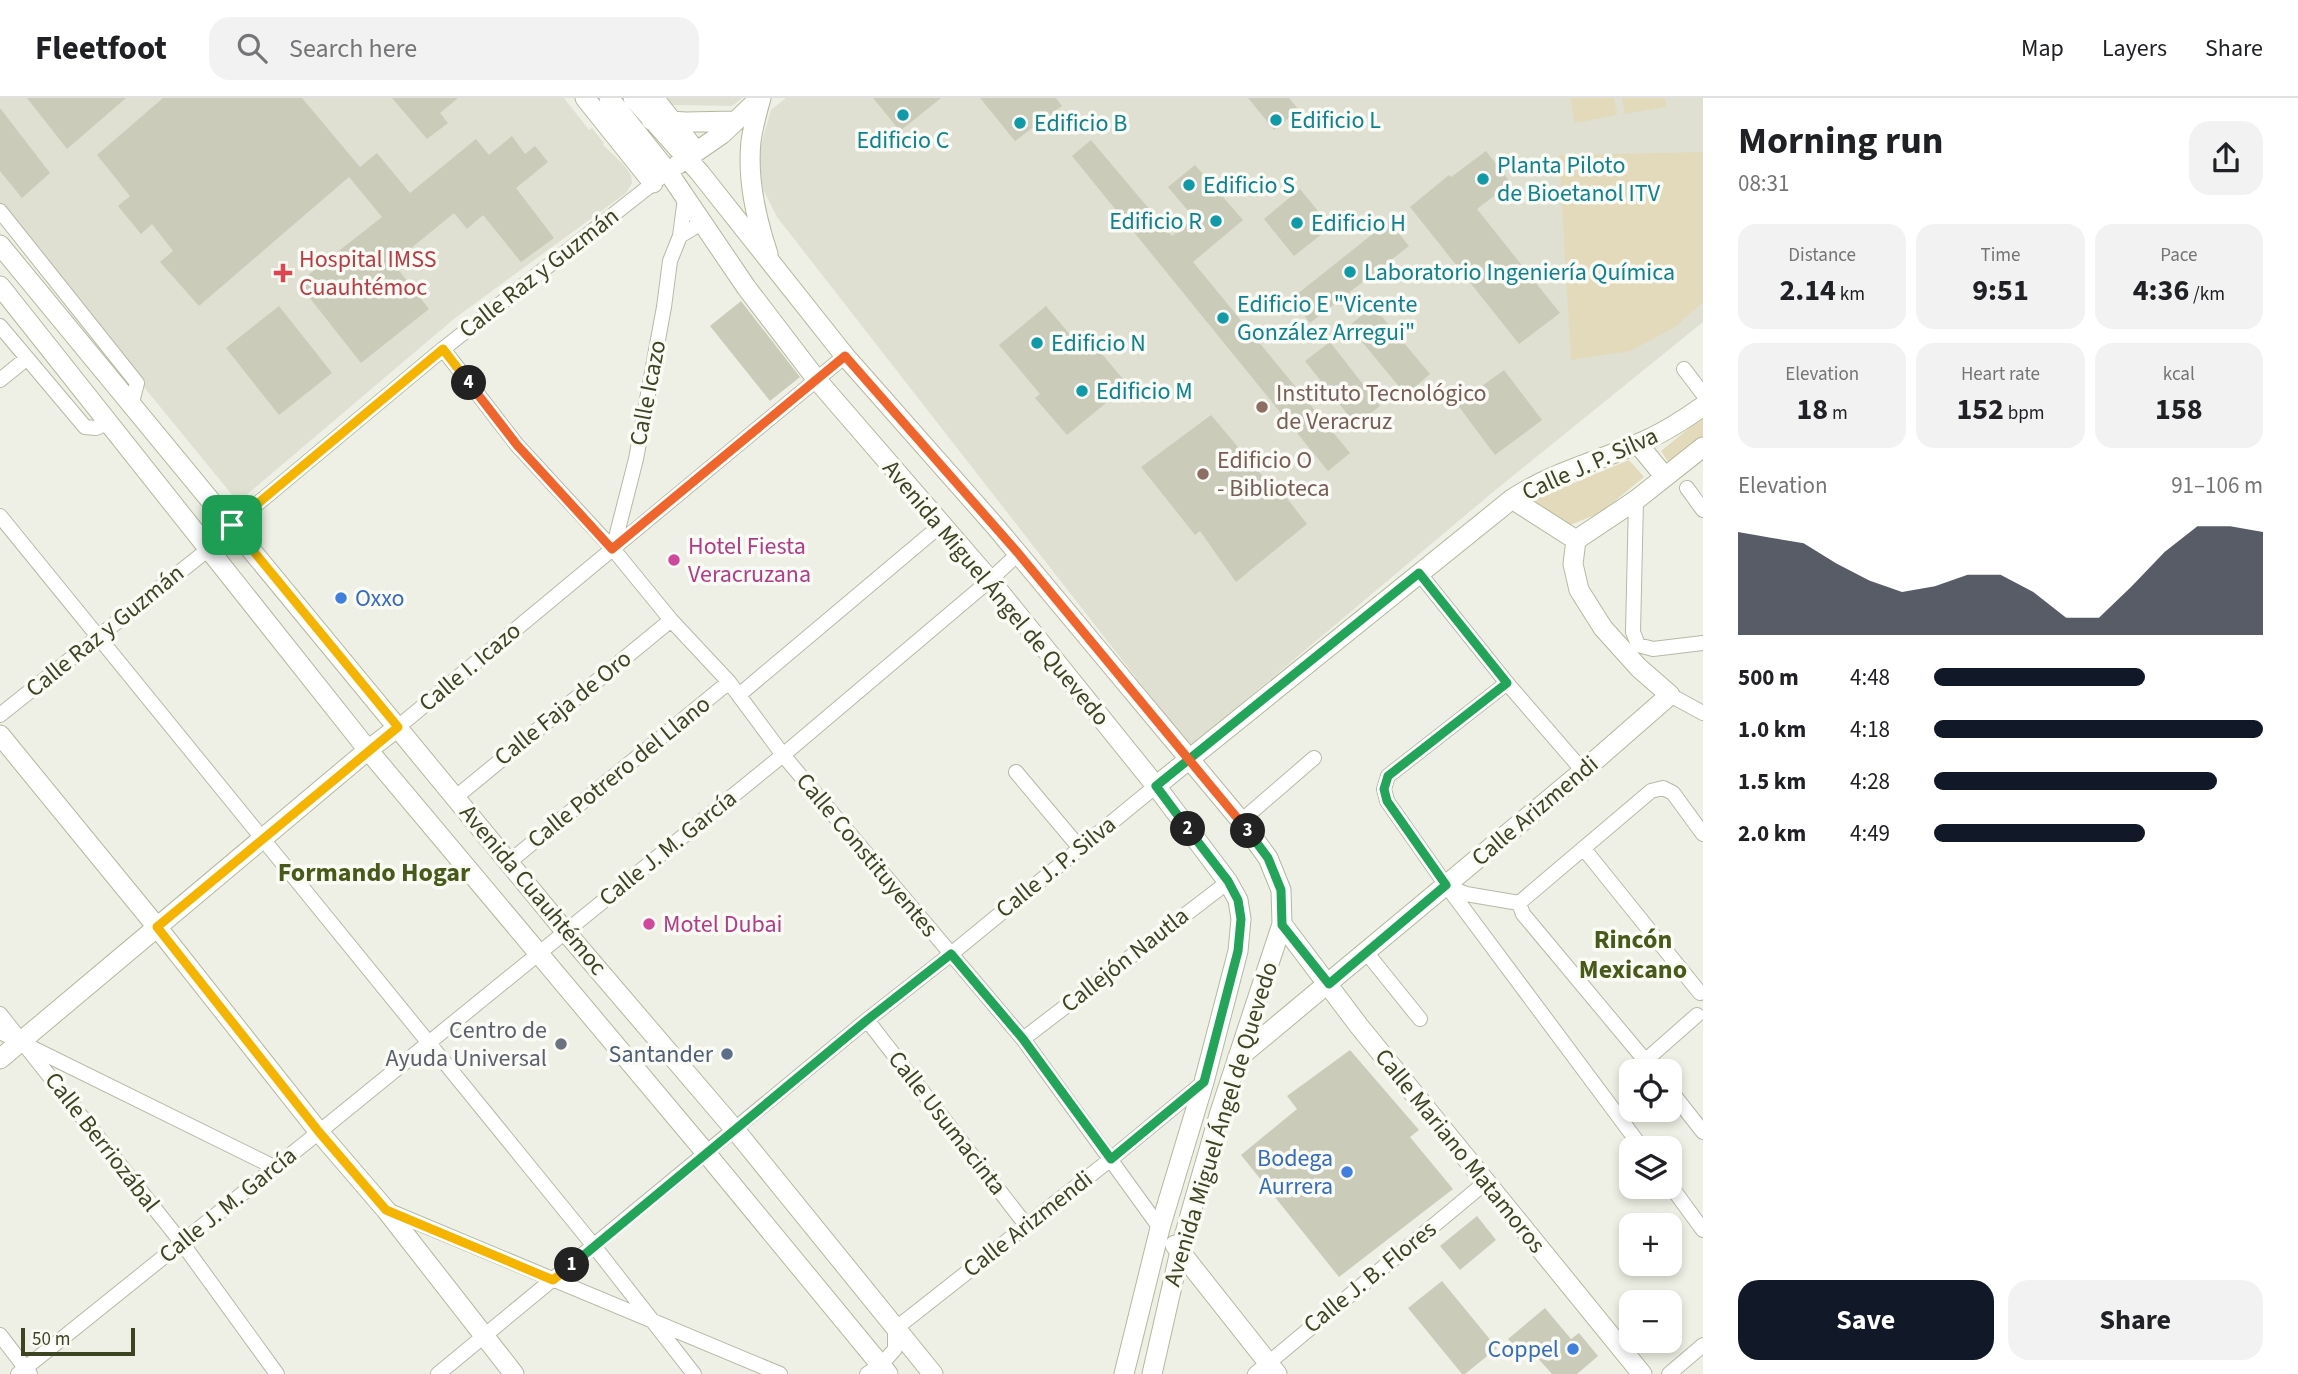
<!DOCTYPE html>
<meta charset="utf-8">
<style>
:root{--surface:#fff;--page:#f2f2f2;--text:#202124;--muted:#757577;--line:#e0e0e0;--accent:#111827}
body{margin:0;font-family:"Source Sans 3",sans-serif;background:var(--page);color:var(--text);height:100vh;display:flex;flex-direction:column;font-size:26px;white-space:nowrap}
*{box-sizing:border-box;margin:0}
p{font-size:23px;color:var(--muted)}
.icon{flex:none;width:38px;height:38px;fill:none;stroke:currentColor;stroke-width:2;stroke-linecap:round;stroke-linejoin:round}
.map{position:relative;flex:1;overflow:hidden}
.panel{display:flex;flex-direction:column;background:var(--surface);width:595px}
.panel>*{flex:none}
.fabs{position:absolute;left:1619px;top:961px;display:grid;gap:14px}
.fabs a{display:grid;place-items:center;width:63px;height:63px;border-radius:14px;background:var(--surface);box-shadow:0 4px 10px #0003;font-size:35px}
.scale{position:absolute;left:21px;bottom:18px;width:114px;box-sizing:border-box;padding-left:7px;border:4px solid #3c4421;border-top:0;font-size:19px;line-height:24px;white-space:nowrap;color:#3c4421;-webkit-text-stroke:5px #fbfbf6;paint-order:stroke}
.pin{position:absolute;display:grid;place-items:center;width:60px;height:60px;color:#fff;margin:-30px;border-radius:14px;box-shadow:0 4px 10px #0006}
.km{position:absolute;width:35px;height:35px;margin:-18px;border-radius:50%;background:#222;color:#fff;font-size:19px;line-height:35px;text-align:center}
.round{display:grid;place-items:center;flex:none;width:74px;height:74px;border-radius:21px;background:var(--page)}
.overview{display:flex;align-items:center;justify-content:space-between;height:119px;padding:0 35px}
h1{font-size:38px;font-weight:700;line-height:52px}
.stats{display:grid;grid-template-columns:repeat(3,1fr);gap:10px;height:119px;padding:7px 35px}
.stats div{display:grid;align-content:center;border-radius:18px;background:var(--page);text-align:center}
.stats b{font-size:30px;font-weight:700}
.stats small{font-size:19px;font-weight:400}
.stats p{font-size:19px}
.chart{height:196px;padding:14px 35px}
.chart p{display:flex;justify-content:space-between}
.chart svg{width:100%;height:126px;margin-top:7px;fill:var(--accent);opacity:.7}
.button{display:flex;gap:14px;margin-top:auto;padding:14px 35px}
.button a{flex:1;height:80px;border-radius:21px;background:var(--accent);color:#fff;font-size:28px;font-weight:700;line-height:80px;text-align:center}
.button a+a{background:var(--page);color:var(--text)}
ul{padding:0 35px;list-style:none;font-size:23px}
li{display:grid;grid-template-columns:112px 84px 1fr;align-items:center;height:52px}
li i{height:18px;border-radius:9px;background:var(--accent)}
header{display:flex;align-items:center;gap:42px;box-sizing:border-box;height:98px;padding:0 35px;background:var(--surface);border-bottom:2px solid var(--line)}
header strong{font-size:33px}
nav{display:flex;gap:38px;margin-inline-start:auto;font-size:24px}
.search{width:490px;height:63px;background:var(--page);display:flex;align-items:center;gap:18px;box-sizing:border-box;padding:0 24px;border-radius:21px;color:var(--muted);font-size:26px}
main{display:flex;flex:1;min-height:0}
.map>svg:first-child{display:block}
.built{fill:#dfe0d2}
.green{fill:#e3dabb}
.building{fill:#cacbb9}
.lines{fill:none;stroke-linecap:round;stroke-linejoin:round}
.street-casing{stroke:#b6b9a6;stroke-width:16}
.secondary-casing{stroke:#b3b89b;stroke-width:21}
.street{stroke:#fff;stroke-width:14}
.secondary{stroke:#fff;stroke-width:19}
.split-1-casing{stroke:#fff;stroke-width:14}
.split-2-casing{stroke:#fff;stroke-width:14}
.split-3-casing{stroke:#fff;stroke-width:14}
.split-4-casing{stroke:#fff;stroke-width:14}
.split-5-casing{stroke:#fff;stroke-width:14}
.split-1{stroke:#f5b400;stroke-width:9}
.split-2{stroke:#22a559;stroke-width:9}
.split-3{stroke:#22a559;stroke-width:9}
.split-4{stroke:#f0652b;stroke-width:9}
.split-5{stroke:#f5b400;stroke-width:9}
.culture-dot{fill:#0f9aa8;stroke:#fbfbf6;stroke-width:2.5}
.health-dot{fill:#e0444e;stroke:#fbfbf6;stroke-width:2.5}
.education-dot{fill:#8d6e63;stroke:#fbfbf6;stroke-width:2.5}
.hotel-dot{fill:#d1479c;stroke:#fbfbf6;stroke-width:2.5}
.shop-dot{fill:#3f7fe0;stroke:#fbfbf6;stroke-width:2.5}
.worship-dot{fill:#6b7280;stroke:#fbfbf6;stroke-width:2.5}
.service-dot{fill:#5c6f8a;stroke:#fbfbf6;stroke-width:2.5}
.labels{text-anchor:middle;dominant-baseline:central;stroke-width:7;stroke-linejoin:round;paint-order:stroke}
.culture-label{font-size:24px;fill:#0d838f;stroke:#fbfbf6;text-anchor:start}
.health-label{font-size:24px;fill:#be3a42;stroke:#fbfbf6;text-anchor:start}
.street-label{font-size:24px;fill:#3c4421;stroke:#fbfbf6}
.education-label{font-size:24px;fill:#785e54;stroke:#fbfbf6;text-anchor:start}
.hotel-label{font-size:24px;fill:#b23c85;stroke:#fbfbf6;text-anchor:start}
.shop-label{font-size:24px;fill:#366cbe;stroke:#fbfbf6;text-anchor:end}
.worship-label{font-size:24px;fill:#5b616d;stroke:#fbfbf6;text-anchor:end}
.service-label{font-size:24px;fill:#4e5e75;stroke:#fbfbf6;text-anchor:end}
.neighbourhood-label{font-size:26px;font-weight:bold;fill:#485a19;stroke:#fbfbf6}
</style>
<header>
<strong>Fleetfoot</strong>
<div class="search"><svg class="icon" aria-label="search" viewBox="0 0 24 24"><circle cx="10" cy="10" r="6"/><path d="M15 15l6 6"/></svg>Search here</div>
<nav><a>Map</a><a>Layers</a><a>Share</a></nav>
</header>
<main>
<div class="map">
<svg width="1703" height="1276" viewBox="0 0 1703 1276">
<rect width="100%" height="100%" fill="#eff0e5"/>
<path class="built" d="M0,0H564L589,32L592,30L604,45L603,47L624,67L631,77L632,85L626,95L455,220L238,404L0,113Z
M666,0H742L732,8L672,7Z
M786,0H1703V224L1493,394L1190,649L777,119L762,89L759,53L771,12Z"/>
<path class="green" d="M1570,0H1614L1617,17L1575,25Z
M1622,0H1665L1666,9L1625,16Z
M1703,54V204L1675,229L1630,253L1571,262L1559,57Z
M1703,319V338L1669,365L1661,353Z
M1629,362L1644,379L1600,415L1570,427L1526,405Z"/>
<path class="building" d="M27,0H126L67,51Z
M163,0H302L360,69L377,55L410,95L476,41L489,57L512,38L525,56L535,48L548,64L516,90L554,140L521,164L483,117L467,131L454,115L393,165L429,211L361,265L298,185L382,119L349,79L199,208L160,164L173,153L152,126L141,136L118,108L130,98L97,57Z
M392,0H458L440,15L448,25L427,41Z
M873,0H941L900,33Z
M980,0H1056L1062,8L1015,43Z
M1248,0H1289L1299,12L1274,32Z
M0,10L50,75L22,100L0,73Z
M1091,42L1172,138L1194,120L1168,89L1195,67L1243,122L1193,164L1350,355L1328,373L1072,58Z
M1486,53L1511,85L1477,111L1560,215L1519,246L1410,109L1449,77L1451,79Z
M1300,91L1331,129L1294,158L1264,121Z
M1389,123L1409,148L1310,225L1291,201Z
M741,203L800,279L770,303L710,228Z
M279,208L332,275L279,317L226,250Z
M1046,208L1087,257L1096,249L1128,287L1067,337L1035,300L1040,296L999,247Z
M1373,208L1430,276L1406,297L1349,228Z
M1330,244L1380,308L1356,327L1305,263Z
M1504,272L1542,322L1495,357L1457,306Z
M1211,317L1271,388L1275,385L1307,426L1236,484L1200,433L1195,437L1141,369Z
M1350,952L1419,1032L1410,1039L1453,1091L1339,1179L1241,1057L1297,1011L1287,998Z
M1477,1118L1496,1142L1460,1172L1440,1148Z
M1442,1183L1497,1250L1465,1276H1462L1408,1210Z
M1545,1210L1571,1241L1579,1235L1598,1258L1577,1276H1552L1535,1257L1528,1263L1508,1241Z"/>
<g class="lines">
<defs>
<path id="street" d="M0,113L137,285L131,308
M680,138L685,100
M0,228L85,329L96,330L110,324
M443,251L517,347L613,451L671,522L729,584L783,657L1023,941L1160,1130
M1684,271L1703,296
M0,282L26,261
M1687,390L1703,412
M1636,402L1633,534L1638,547L1653,551L1703,545
M0,418L594,1148L694,1276
M232,427L443,251L661,79
M613,451L636,361L664,209L670,163L680,138L703,124
M1419,475L1507,585L1583,673
M1507,585L1388,678L1384,691L1387,703L1446,787L1642,1050
M739,597L941,427
M1670,597L1703,615
M0,617L210,450
M398,629L845,258
M1016,674L1079,749
M456,699L671,522
M1241,723L1314,660
M1584,751L1700,895
M509,764L729,584
M1449,789L1466,796L1519,805
M1519,805L1651,693L1663,690L1673,695L1703,736
M1519,805L1523,816L1654,973
M1366,854L1420,921
M0,916L182,1145L277,1276
M867,922L1026,1127
M0,934L274,1069
M1023,941L1228,784
M1646,962L1697,917
M1670,992L1703,1034
M1670,1087L1703,1132
M387,1112L780,1276
M0,1237L30,1276
M18,1276L319,1034L783,657L990,482L1019,455
M438,1276L867,922L951,856L1156,688
M867,1276L881,1267L895,1251V1231L1111,1061L1204,984
M1255,1276L1486,1084
M1669,1276L1703,1247"/>
<path id="secondary" d="M585,0L653,85
M609,0L668,74L746,189L817,282L990,482L1156,688L1228,784L1238,802L1241,821L1238,853L1204,984L1160,1130L1124,1276
M633,0L700,75L845,258L995,428L1241,723L1268,760L1281,792L1282,826L1220,1014L1193,1107L1180,1153L1152,1276
M654,0L696,53
M761,0C757,14 753,29 751,43C747,82 756,120 768,156
M651,22L686,24L736,23
M677,67L722,36L760,0
M0,147L565,833L736,1033L933,1276
M0,188L368,652L706,1055L888,1276
M1638,346L1665,379
M1512,401L1576,442
M1576,442L1636,402L1703,349
M0,637L157,829L319,1034L386,1112L514,1276
M1156,688L1512,401C1551,375 1595,364 1637,346C1660,337 1682,323 1703,308
M1282,826L1359,928L1642,1276
M0,961L368,652L398,629
M1237,961L1583,673L1670,597L1639,570L1603,530L1579,492L1573,466L1576,442
M1175,1147L1277,1276"/>
</defs>
<use href="#street" class="street-casing"/>
<use href="#secondary" class="secondary-casing"/>
<use href="#street" class="street"/>
<use href="#secondary" class="secondary"/>
</g>
<g class="lines">
<defs>
<path id="split-1" d="M232,427L398,629L157,829L319,1034L386,1112L553,1182L572,1167"/>
<path id="split-2" d="M572,1167L867,922L951,856L1023,941L1111,1061L1204,984L1238,853L1241,821L1238,802L1228,783L1188,731"/>
<path id="split-3" d="M1188,731L1156,688L1419,475L1507,585L1388,678L1384,691L1387,703L1446,787L1329,886L1282,827L1281,792L1268,760L1248,733"/>
<path id="split-4" d="M469,285L517,347L612,451L845,258L1018,455L1248,733"/>
<path id="split-5" d="M232,427L443,251L469,285"/>
</defs>
<use href="#split-1" class="split-1-casing"/>
<use href="#split-2" class="split-2-casing"/>
<use href="#split-3" class="split-3-casing"/>
<use href="#split-4" class="split-4-casing"/>
<use href="#split-5" class="split-5-casing"/>
<use href="#split-1" class="split-1"/>
<use href="#split-2" class="split-2"/>
<use href="#split-3" class="split-3"/>
<use href="#split-4" class="split-4"/>
<use href="#split-5" class="split-5"/>
</g>
<g class="culture-dot">
<circle cx="903" cy="17" r="7"/>
<circle cx="1276" cy="22" r="7"/>
<circle cx="1020" cy="25" r="7"/>
<circle cx="1483" cy="81" r="7"/>
<circle cx="1189" cy="87" r="7"/>
<circle cx="1216" cy="123" r="7"/>
<circle cx="1297" cy="125" r="7"/>
<circle cx="1350" cy="174" r="7"/>
<circle cx="1223" cy="220" r="7"/>
<circle cx="1037" cy="245" r="7"/>
<circle cx="1082" cy="293" r="7"/>
</g>
<path class="health-dot" d="M279.5 164.5h7v7h7v7h-7v7h-7v-7h-7v-7h7z"/>
<g class="education-dot">
<circle cx="1262" cy="309" r="7"/>
<circle cx="1203" cy="376" r="7"/>
</g>
<g class="hotel-dot">
<circle cx="674" cy="462" r="7"/>
<circle cx="649" cy="826" r="7"/>
</g>
<g class="shop-dot">
<circle cx="341" cy="500" r="7"/>
<circle cx="1347" cy="1074" r="7"/>
<circle cx="1573" cy="1251" r="7"/>
</g>
<circle class="worship-dot" cx="561" cy="946" r="7"/>
<circle class="service-dot" cx="727" cy="956" r="7"/>
<g class="labels">
<g class="culture-label">
<text x="1290" y="22">Edificio L</text>
<text x="1034" y="25">Edificio B</text>
<text x="903" y="42" text-anchor="middle">Edificio C</text>
<text x="1497" y="67">Planta Piloto<tspan x="1497" dy="28">de Bioetanol ITV</tspan></text>
<text x="1203" y="87">Edificio S</text>
<text x="1202" y="123" text-anchor="end">Edificio R</text>
<text x="1311" y="125">Edificio H</text>
<text x="1364" y="174">Laboratorio Ingeniería Química</text>
<text x="1237" y="206">Edificio E "Vicente<tspan x="1237" dy="28">González Arregui"</tspan></text>
<text x="1051" y="245">Edificio N</text>
<text x="1096" y="293">Edificio M</text>
</g>
<g class="health-label">
<text x="299" y="161">Hospital IMSS<tspan x="299" dy="28">Cuauhtémoc</tspan></text>
</g>
<g class="street-label">
<text transform="translate(539 175) rotate(-38)">Calle Raz y Guzmán</text>
<text transform="translate(648 295) rotate(-79)">Calle Icazo</text>
<text transform="translate(1590 366) rotate(-24)">Calle J. P. Silva</text>
<text transform="translate(996 495) rotate(50)">Avenida Miguel Ángel de Quevedo</text>
<text transform="translate(105 533) rotate(-39)">Calle Raz y Guzmán</text>
<text transform="translate(470 569) rotate(-40)">Calle I. Icazo</text>
<text transform="translate(563 610) rotate(-39)">Calle Faja de Oro</text>
<text transform="translate(619 674) rotate(-39)">Calle Potrero del Llano</text>
<text transform="translate(1535 713) rotate(-40)">Calle Arizmendi</text>
<text transform="translate(668 750) rotate(-39)">Calle J. M. García</text>
<text transform="translate(867 757) rotate(50)">Calle Constituyentes</text>
<text transform="translate(1056 769) rotate(-39)">Calle J. P. Silva</text>
<text transform="translate(533 792) rotate(50)">Avenida Cuauhtémoc</text>
<text transform="translate(1125 862) rotate(-38)">Callejón Nautla</text>
<text transform="translate(947 1025) rotate(52)">Calle Usumacinta</text>
<text transform="translate(1221 1026) rotate(-73)">Avenida Miguel Ángel de Quevedo</text>
<text transform="translate(102 1044) rotate(52)">Calle Berriozábal</text>
<text transform="translate(1460 1053) rotate(51)">Calle Mariano Matamoros</text>
<text transform="translate(228 1107) rotate(-39)">Calle J. M. García</text>
<text transform="translate(1028 1126) rotate(-38)">Calle Arizmendi</text>
<text transform="translate(1370 1179) rotate(-39)">Calle J. B. Flores</text>
</g>
<g class="education-label">
<text x="1276" y="295">Instituto Tecnológico<tspan x="1276" dy="28">de Veracruz</tspan></text>
<text x="1217" y="362">Edificio O<tspan x="1217" dy="28">- Biblioteca</tspan></text>
</g>
<g class="hotel-label">
<text x="688" y="448">Hotel Fiesta<tspan x="688" dy="28">Veracruzana</tspan></text>
<text x="663" y="826">Motel Dubai</text>
</g>
<g class="shop-label">
<text x="355" y="500" text-anchor="start">Oxxo</text>
<text x="1333" y="1060">Bodega<tspan x="1333" dy="28">Aurrera</tspan></text>
<text x="1559" y="1251">Coppel</text>
</g>
<g class="worship-label">
<text x="547" y="932">Centro de<tspan x="547" dy="28">Ayuda Universal</tspan></text>
</g>
<g class="service-label">
<text x="713" y="956">Santander</text>
</g>
<g class="neighbourhood-label">
<text x="374" y="774">Formando Hogar</text>
<text x="1633" y="841">Rincón<tspan x="1633" dy="30">Mexicano</tspan></text>
</g>
</g>
</svg>
<div class="fabs">
<a><svg class="icon" aria-label="locate" viewBox="0 0 24 24"><circle cx="12" cy="12" r="6"/><path d="M12 2v4M12 18v4M2 12h4M18 12h4"/></svg></a>
<a><svg class="icon" aria-label="layers" viewBox="0 0 24 24"><path d="M12 4l9 5-9 5-9-5zM3 14l9 5 9-5"/></svg></a>
<a>+</a>
<a>−</a>
</div>
<div class="scale">50 m</div>
<div class="pin" style="left:232px;top:427px;background:#1e9e55"><svg class="icon" aria-label="arrive" viewBox="0 0 24 24"><path d="M6 21V4h12l-3 4 3 4H6"/></svg></div>
<b class="km" style="left:572px;top:1167px">1</b>
<b class="km" style="left:1188px;top:731px">2</b>
<b class="km" style="left:1248px;top:733px">3</b>
<b class="km" style="left:469px;top:285px">4</b>
</div>
<section class="panel">
<div class="overview"><div><h1>Morning run</h1><p>08:31</p></div><a class="round"><svg class="icon" aria-label="share" viewBox="0 0 24 24"><path d="M12 15V3M7 8l5-5 5 5M5 13v7h14v-7"/></svg></a></div>
<div class="stats">
<div><p>Distance</p><b>2.14<small> km</small></b></div>
<div><p>Time</p><b>9:51</b></div>
<div><p>Pace</p><b>4:36<small> /km</small></b></div>
</div>
<div class="stats">
<div><p>Elevation</p><b>18<small> m</small></b></div>
<div><p>Heart rate</p><b>152<small> bpm</small></b></div>
<div><p>kcal</p><b>158</b></div>
</div>
<div class="chart"><p><span>Elevation</span>91–106 m</p>
<svg viewBox="0 0 160 44" preserveAspectRatio="none"><path d="M0 44V8L10 10L20 12L30 19L40 25L50 29L60 27L70 23L80 23L90 29L100 38L110 38L120 27L130 15L140 6L150 6L160 8V44z"/></svg>
</div>
<ul>
<li><b>500 m</b>4:48<i style="width:64%"></i></li>
<li><b>1.0 km</b>4:18<i style="width:100%"></i></li>
<li><b>1.5 km</b>4:28<i style="width:86%"></i></li>
<li><b>2.0 km</b>4:49<i style="width:64%"></i></li>
</ul>
<div class="button"><a>Save</a><a>Share</a></div>
</section>
</main>
